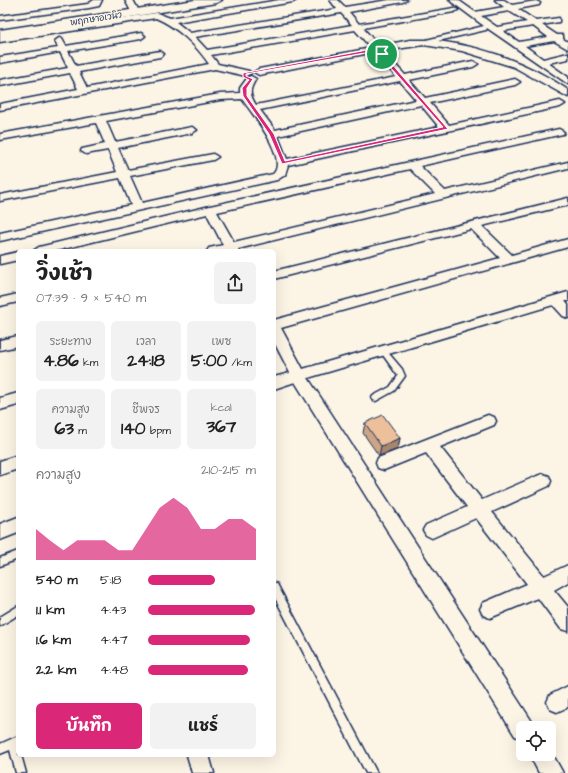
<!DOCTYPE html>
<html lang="th">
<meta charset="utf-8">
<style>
:root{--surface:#fff;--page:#f2f2f2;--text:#222;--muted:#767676;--accent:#db2777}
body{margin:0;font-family:"Architects Daughter","Playpen Sans Thai",sans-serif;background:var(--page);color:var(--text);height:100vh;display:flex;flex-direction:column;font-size:15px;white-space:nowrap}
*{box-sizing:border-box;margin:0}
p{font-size:13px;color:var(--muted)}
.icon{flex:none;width:22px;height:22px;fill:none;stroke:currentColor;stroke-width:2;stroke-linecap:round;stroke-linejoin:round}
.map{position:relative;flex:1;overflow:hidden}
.sheet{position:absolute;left:16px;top:249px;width:260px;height:508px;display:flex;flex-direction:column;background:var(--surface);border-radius:6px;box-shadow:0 4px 16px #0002}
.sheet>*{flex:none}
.controls{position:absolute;left:516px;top:721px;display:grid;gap:8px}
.controls a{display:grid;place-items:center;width:40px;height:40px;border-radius:6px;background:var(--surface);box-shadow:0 4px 16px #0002;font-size:20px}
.pin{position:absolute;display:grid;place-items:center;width:34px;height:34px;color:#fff;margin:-17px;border:2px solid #fff;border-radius:50%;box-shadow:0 1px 4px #0007}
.round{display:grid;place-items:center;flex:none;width:42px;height:42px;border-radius:6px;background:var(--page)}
.headline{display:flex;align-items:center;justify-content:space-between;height:68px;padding:0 20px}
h1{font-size:22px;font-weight:700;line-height:30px}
.figures{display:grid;grid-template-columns:repeat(3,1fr);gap:6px;height:68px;padding:4px 20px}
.figures div{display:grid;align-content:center;border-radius:6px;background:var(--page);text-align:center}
.figures b{font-size:17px;font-weight:700}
.figures small{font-size:11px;font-weight:400}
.figures p{font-size:11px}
.chart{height:112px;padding:8px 20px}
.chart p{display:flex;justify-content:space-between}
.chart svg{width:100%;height:72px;margin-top:4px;fill:var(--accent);opacity:.7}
.cta{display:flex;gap:8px;margin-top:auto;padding:8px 20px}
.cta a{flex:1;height:46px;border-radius:6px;background:var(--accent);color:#fff;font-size:16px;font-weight:700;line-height:46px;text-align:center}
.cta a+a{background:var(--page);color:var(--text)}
ul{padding:0 20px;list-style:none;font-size:13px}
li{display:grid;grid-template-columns:64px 48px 1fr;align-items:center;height:30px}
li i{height:10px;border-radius:5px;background:var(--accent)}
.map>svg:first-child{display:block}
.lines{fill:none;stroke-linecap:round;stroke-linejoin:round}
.lane-casing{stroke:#1b2f5e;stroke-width:3}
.street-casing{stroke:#1b2f5e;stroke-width:3}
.secondary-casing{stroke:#1b2f5e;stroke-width:3}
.lane{fill:#fcf5e5;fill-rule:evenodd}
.street{fill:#fcf5e5;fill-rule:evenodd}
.secondary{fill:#fcf5e5;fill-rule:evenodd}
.wall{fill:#cca586;stroke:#1b2f5e}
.shaded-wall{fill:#a6866d;stroke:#1b2f5e}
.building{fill:#edc09c;stroke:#1b2f5e}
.route{fill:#db2777;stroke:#fff;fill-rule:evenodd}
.labels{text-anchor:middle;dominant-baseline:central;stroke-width:3;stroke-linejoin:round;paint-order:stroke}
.far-street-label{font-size:9px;fill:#1b2f5e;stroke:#fcf5e5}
</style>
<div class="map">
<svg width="568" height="773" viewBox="0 0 568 773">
<rect width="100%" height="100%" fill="#fcf5e5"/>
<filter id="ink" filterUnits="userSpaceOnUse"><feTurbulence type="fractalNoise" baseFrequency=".025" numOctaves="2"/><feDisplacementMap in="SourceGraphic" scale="8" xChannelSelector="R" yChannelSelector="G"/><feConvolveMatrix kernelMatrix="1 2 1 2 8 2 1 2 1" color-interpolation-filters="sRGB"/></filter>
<g filter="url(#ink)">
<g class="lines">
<defs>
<path id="lane" d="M381,349H385L402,369L405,376L394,391L376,401L373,400L372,398L373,396L390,387L398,376L380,351Z
M18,551V559L0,566V558Z
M274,583L277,584L377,773H366L274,596Z
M18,606V615L0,626V617Z
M18,736V755H21L26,773H16L10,750L0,754V744Z"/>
<path id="street" d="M94,0H102L99,6L89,8L0,20V16L88,4Z
M125,0H133L140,13L139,15H133Z
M279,0H297L293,2L176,22L190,33L337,9L330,0H338L345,7L389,0H407L403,2L349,12L359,24L454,8L458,10L454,12L363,28L379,46L410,40H426L484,26L449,0H458L475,12L504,7L495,0H504L512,5L536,1L540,3L539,5L518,9L536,21L559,18V22L542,25L557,35H563V39L568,42V49L554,41L525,46L543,59L568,53V59L548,63L568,77V84L487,28L486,30L438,41C484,47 529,63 568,90V97L514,67L462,51L424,45L383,51L405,75L473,61L478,64L473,67L409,80L425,98L515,79L520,82L515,85L430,103L449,125L560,101L565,104L560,107L288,165L285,175L277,180L0,241V233L131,205L120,178L0,201V195L117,172L108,150L86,154L81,151L82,149L105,144L96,123L0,140V134L220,94L240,93V88L248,77L251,76L256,79C249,90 249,94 256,105L396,77L375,52L259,75L254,72L259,69L371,48L355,30L211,55L218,64L249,71L251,73L246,76L215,69L0,110V104L78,89L70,73L0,86V80L68,68L60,52L0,63V57L58,48L55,41L59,38L62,39L66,46L141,33L145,36L141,39L68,51L76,66L160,51L164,54L160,57L79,72L87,88L209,64C196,45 177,27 156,18L0,42V36L157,13L170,18ZM509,11L527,22L497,27L481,16ZM341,13L352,25L207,50L195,37ZM533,26L548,37L519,42L503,31ZM400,81L416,100L275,130L260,110ZM242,99C252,113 289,159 273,174L142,203L130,176L213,160L218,157L213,154L128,170L118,148L192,133L197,130L192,127L115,142L106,121L220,100ZM421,105L439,127L287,159L278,136Z
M559,129L564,132L563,134L420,166L445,191L568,162V168L238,249L239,251H207L209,248L223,245L207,214L55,251H33L39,247L210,206ZM410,169L435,194L234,242L217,212Z
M568,198V205L482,226L512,255L568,239V247L281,328L303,369L568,292V301H565L568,305V318L563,316L553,305L308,378L531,720L534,728H523V739L515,736L295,382L274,389V377L290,373L274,342V320L500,258L471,229L274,279V271Z
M18,252V260L0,264V256Z
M18,294V302L0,306V298Z
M18,336V346L0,350V340Z
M18,393V405L0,410V398Z
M488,415L494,417L496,421L494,425L440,447L482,500L537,476L543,474L549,476L551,481L549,486L492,512L544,576L568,565V582L554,590L568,607V631L561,629L538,598L490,618L483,615L480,609L483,603L527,584L476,518L432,538L426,535L423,530L426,525L467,507L426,453L384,470L378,468L376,463L378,458Z
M18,455V469L0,475V461Z
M18,517V533L0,540V524Z
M568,686V707L557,712L550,709L547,702L550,695Z
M549,748L563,773H539L529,754H549Z
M187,755H209L214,773H192Z"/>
<path id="secondary" d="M195,0H222L216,3L0,38V30Z"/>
</defs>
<use href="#lane" class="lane-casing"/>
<use href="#street" class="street-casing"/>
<use href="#secondary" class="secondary-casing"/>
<use href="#lane" class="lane"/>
<use href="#street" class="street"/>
<use href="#secondary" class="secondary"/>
</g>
<path class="wall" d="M365,423L400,438L398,449L379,456L363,433Z"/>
<path class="shaded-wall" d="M400,438L398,449L379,456L381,446Z"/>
<path class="building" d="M383,415L400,438L381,446L365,423Z"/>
</g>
<path class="route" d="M378,48L448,129L282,164L269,134L243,96L242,88L249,80L243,77V73ZM376,51L443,127L285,161L274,134L247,96V88L253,79L246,76V74Z"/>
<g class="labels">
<g class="far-street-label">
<text transform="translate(96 19) rotate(-9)">พฤกษาอเวนิว</text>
</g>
</g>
</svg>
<div class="controls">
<a><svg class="icon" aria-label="locate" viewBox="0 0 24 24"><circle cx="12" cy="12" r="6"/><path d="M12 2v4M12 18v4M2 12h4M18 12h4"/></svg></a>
</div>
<div class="pin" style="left:382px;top:54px;background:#1e9e55"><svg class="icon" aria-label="arrive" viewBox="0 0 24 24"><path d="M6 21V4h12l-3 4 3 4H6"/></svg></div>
<section class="sheet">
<div class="headline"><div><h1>วิ่งเช้า</h1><p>07:39 · 9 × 540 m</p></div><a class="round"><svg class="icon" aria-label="share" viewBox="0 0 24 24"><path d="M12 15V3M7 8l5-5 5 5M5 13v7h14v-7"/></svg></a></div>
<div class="figures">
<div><p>ระยะทาง</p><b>4.86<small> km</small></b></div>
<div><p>เวลา</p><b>24:18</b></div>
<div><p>เพซ</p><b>5:00<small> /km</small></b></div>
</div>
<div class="figures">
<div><p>ความสูง</p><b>63<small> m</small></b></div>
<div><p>ชีพจร</p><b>140<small> bpm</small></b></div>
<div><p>kcal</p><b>367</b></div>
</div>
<div class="chart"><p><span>ความสูง</span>210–215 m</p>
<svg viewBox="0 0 160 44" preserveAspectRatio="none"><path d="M0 44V25L10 32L20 38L30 32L40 32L50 32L60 38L70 38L80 25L90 12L100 6L110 12L120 25L130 25L140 19L150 19L160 25V44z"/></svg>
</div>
<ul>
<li><b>540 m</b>5:18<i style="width:62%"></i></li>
<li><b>1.1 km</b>4:43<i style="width:99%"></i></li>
<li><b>1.6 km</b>4:47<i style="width:94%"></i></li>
<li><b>2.2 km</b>4:48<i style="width:93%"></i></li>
</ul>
<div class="cta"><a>บันทึก</a><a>แชร์</a></div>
</section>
</div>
